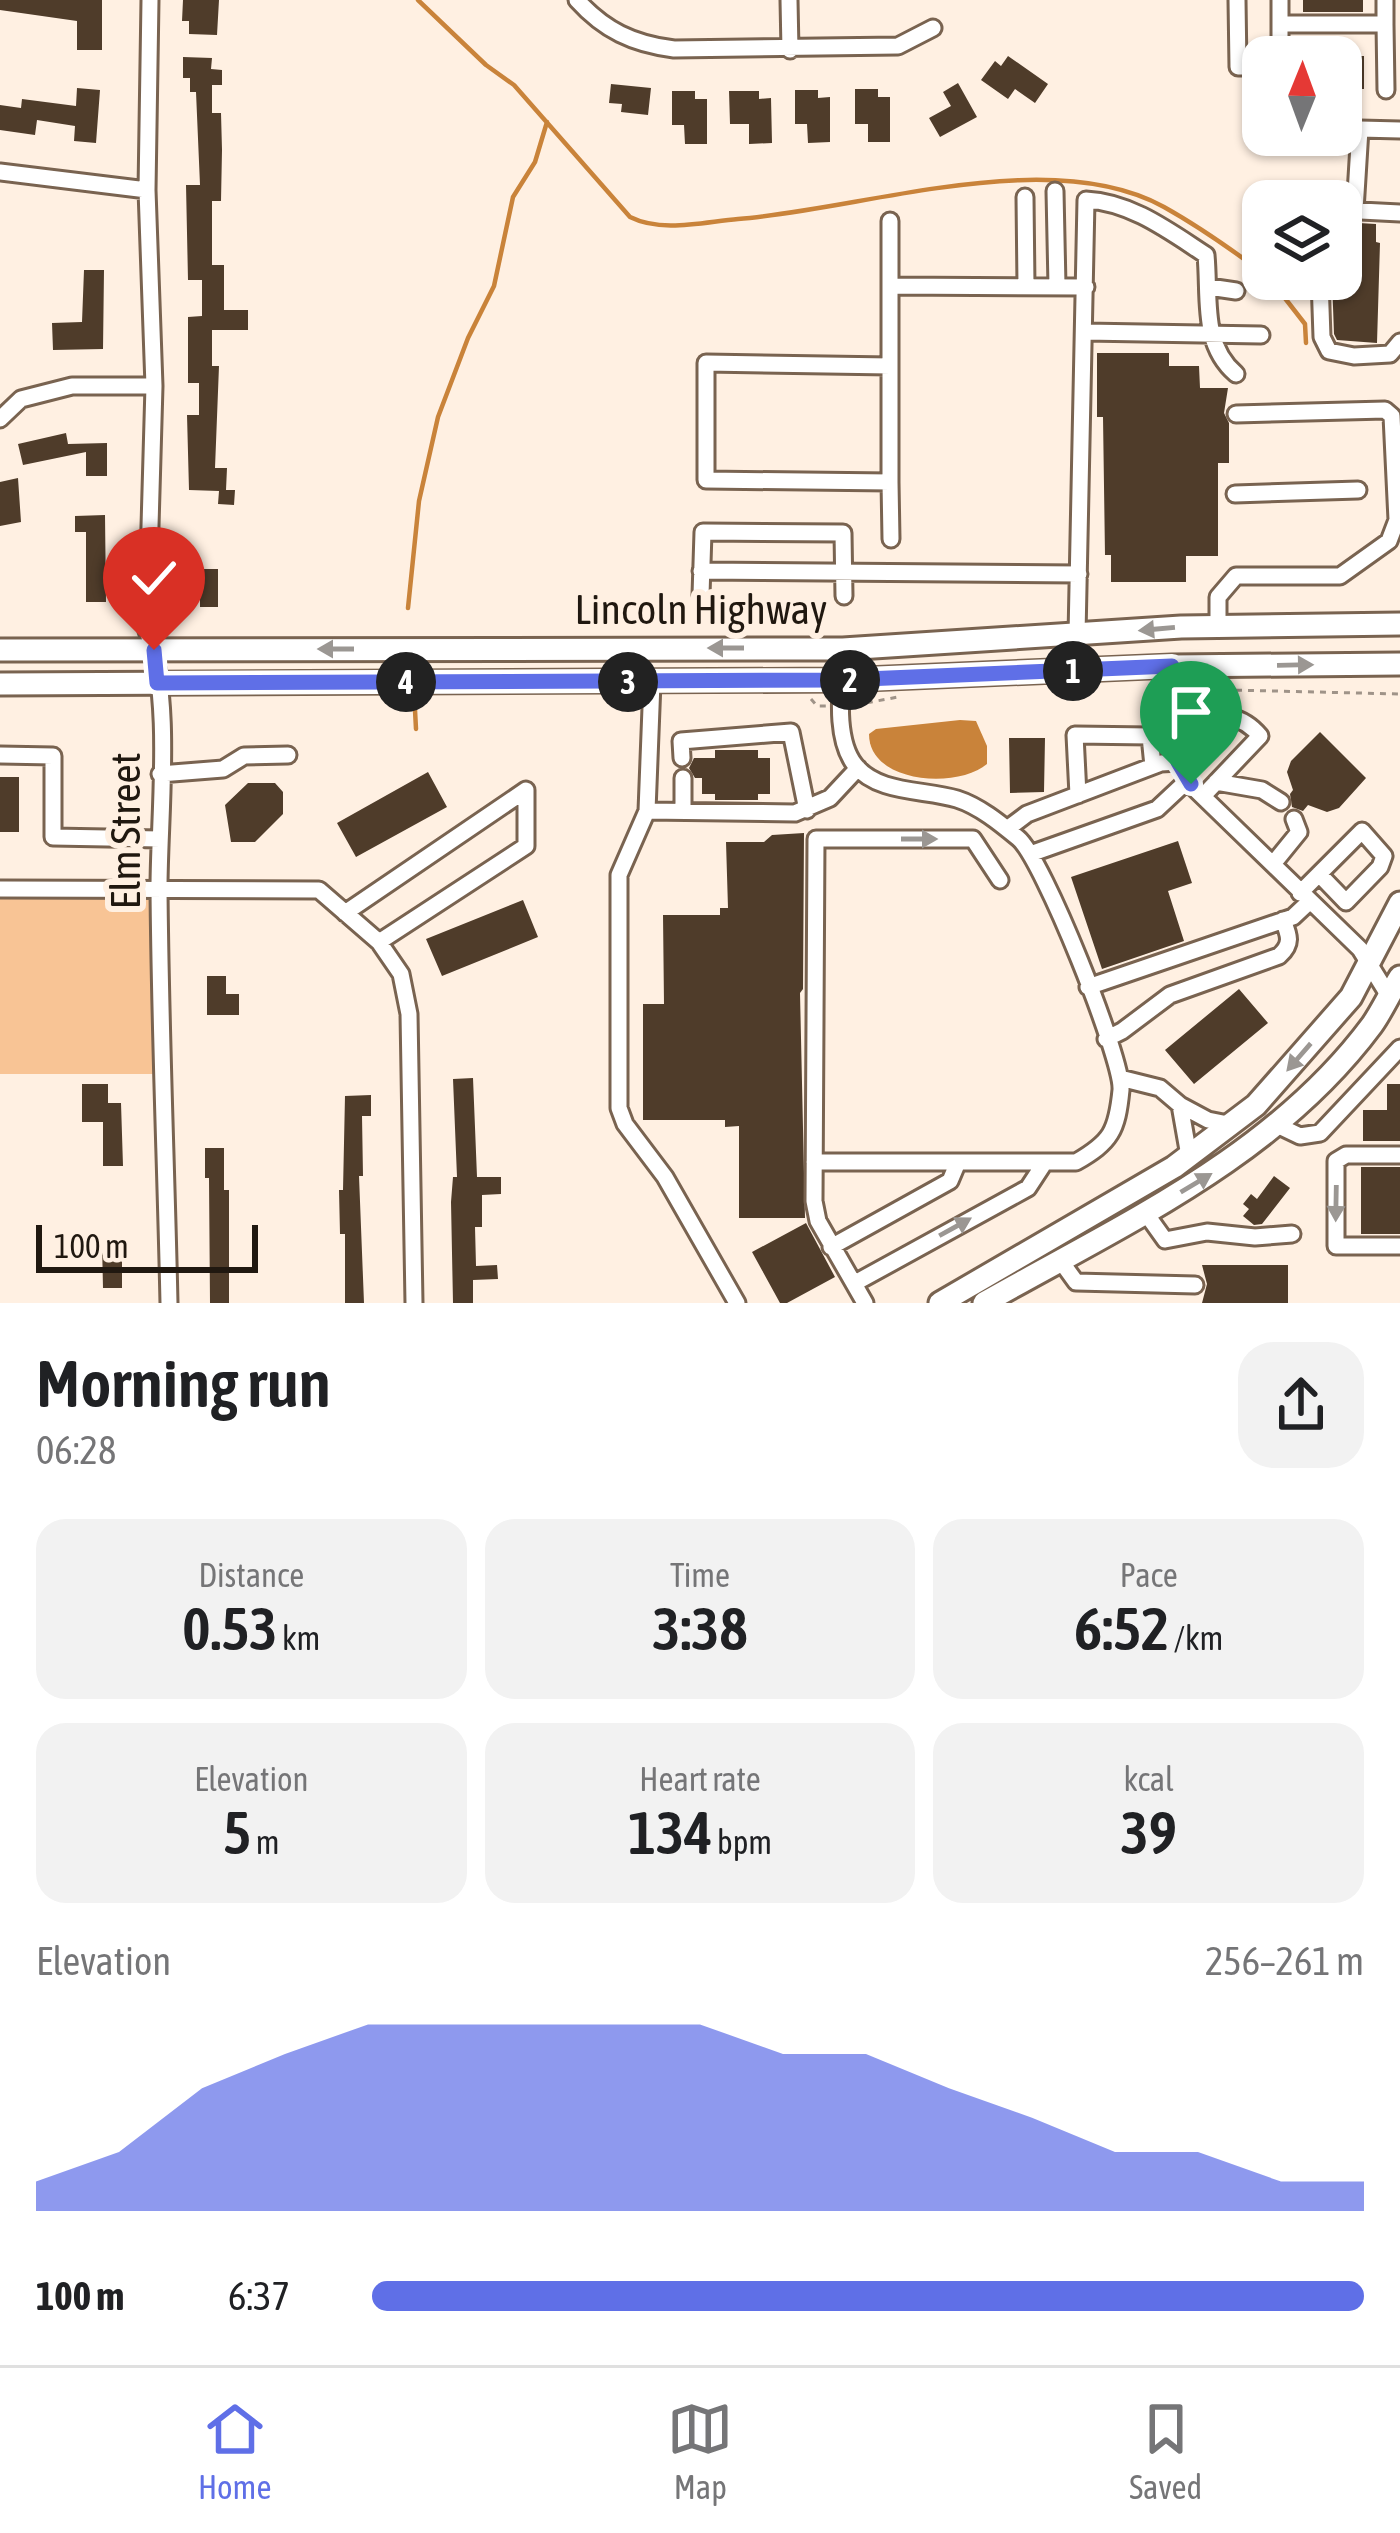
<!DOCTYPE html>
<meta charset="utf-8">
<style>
:root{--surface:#fff;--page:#f2f2f2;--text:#202124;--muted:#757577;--line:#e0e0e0;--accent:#5f6fe7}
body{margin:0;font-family:"Asap Condensed",sans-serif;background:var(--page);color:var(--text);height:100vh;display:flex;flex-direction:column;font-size:45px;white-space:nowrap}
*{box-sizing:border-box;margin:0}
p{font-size:39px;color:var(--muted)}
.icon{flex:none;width:66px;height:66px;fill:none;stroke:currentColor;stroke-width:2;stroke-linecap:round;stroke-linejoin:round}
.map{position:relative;height:1303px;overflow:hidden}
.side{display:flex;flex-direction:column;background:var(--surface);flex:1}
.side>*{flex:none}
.needle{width:78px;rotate:1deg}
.controls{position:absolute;left:1242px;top:36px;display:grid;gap:24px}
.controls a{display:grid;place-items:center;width:120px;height:120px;border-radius:24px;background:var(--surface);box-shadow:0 3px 9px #0004;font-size:60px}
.scale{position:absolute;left:36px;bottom:30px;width:222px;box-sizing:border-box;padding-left:12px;border:6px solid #201810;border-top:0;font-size:33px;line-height:42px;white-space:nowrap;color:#201810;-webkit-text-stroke:9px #fff0e2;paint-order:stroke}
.pin{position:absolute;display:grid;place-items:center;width:102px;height:102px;color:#fff;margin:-123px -51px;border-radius:50% 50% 50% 0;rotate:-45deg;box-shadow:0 0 12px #0007}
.pin .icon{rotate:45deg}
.km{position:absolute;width:60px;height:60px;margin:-30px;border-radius:50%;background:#222;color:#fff;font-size:33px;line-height:60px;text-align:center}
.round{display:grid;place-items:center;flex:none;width:126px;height:126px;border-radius:36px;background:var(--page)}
.headline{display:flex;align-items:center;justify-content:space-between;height:204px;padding:0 36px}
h1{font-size:66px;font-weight:600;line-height:90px}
.figures{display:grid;grid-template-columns:repeat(3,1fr);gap:18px;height:204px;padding:12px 36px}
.figures div{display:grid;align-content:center;border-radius:30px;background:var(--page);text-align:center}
.figures b{font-size:60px;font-weight:600}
.figures small{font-size:33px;font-weight:400}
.figures p{font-size:33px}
.chart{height:336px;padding:24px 36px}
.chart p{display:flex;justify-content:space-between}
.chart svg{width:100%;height:216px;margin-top:12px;fill:var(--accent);opacity:.7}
ul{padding:0 36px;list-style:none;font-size:39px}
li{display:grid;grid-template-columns:192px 144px 1fr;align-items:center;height:90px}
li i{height:30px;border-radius:15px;background:var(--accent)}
.dock{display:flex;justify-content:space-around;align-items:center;height:168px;border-top:3px solid var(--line);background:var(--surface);font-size:33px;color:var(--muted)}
.dock a{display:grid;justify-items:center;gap:6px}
.dock .active{color:var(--accent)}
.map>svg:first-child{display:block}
.green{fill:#f8c495}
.water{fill:#c9833a}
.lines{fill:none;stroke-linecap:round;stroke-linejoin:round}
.stream{stroke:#c9833a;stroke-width:4.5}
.building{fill:#4f3c2a}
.minor-casing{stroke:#796350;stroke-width:21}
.major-casing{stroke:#796350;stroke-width:27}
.path{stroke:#9f9388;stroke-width:3;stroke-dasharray:6 6;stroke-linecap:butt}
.minor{stroke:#fff;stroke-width:15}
.major{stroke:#fff;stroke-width:21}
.oneway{fill:#9b9793}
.route-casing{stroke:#fff;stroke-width:24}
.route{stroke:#5f6fe7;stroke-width:15}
.labels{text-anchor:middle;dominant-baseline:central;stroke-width:12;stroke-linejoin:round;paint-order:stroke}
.street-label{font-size:42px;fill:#201810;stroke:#fff0e2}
</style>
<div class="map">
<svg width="1400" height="1303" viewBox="0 0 1400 1303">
<rect width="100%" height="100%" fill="#fff0e2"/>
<path class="green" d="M0,894H156V1074H0Z"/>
<path class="water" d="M960,720L976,721L987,746V764C958,789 869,784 869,734L876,729Z"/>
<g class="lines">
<path class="stream" d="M418,0L486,65L514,85L630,217C662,233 703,222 738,219C865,209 1049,144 1164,207C1198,226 1231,249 1263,273
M1270,279L1305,324L1306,343
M408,608L419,501L438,417L468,338L494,286L513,197L535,162L547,122
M415,710L416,729"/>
</g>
<path class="building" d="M0,0H102V50H77V21L0,10Z
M183,0H219L217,35L189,34V21H182Z
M1303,0H1363V12H1303Z
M1008,56L1048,84L1035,103L1015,89L1008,99L981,80L995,61L1001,66Z
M1341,56H1364V89H1341Z
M183,57L212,58L211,69L222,70V85H212V113H221L222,150L221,201H212V265H224V310H248V330H212V366H219L215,468H227L226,490H235L234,505L218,504L219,491L189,490L187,415H199V383H188V317L202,316V280H188L186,185H200L196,92H190V78H183Z
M958,83L977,117L940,137L929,118L951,106L943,92Z
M611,84L651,88L648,115L621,112L622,104L609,103Z
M77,88L100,90L96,143L74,141L75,126L37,120L35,135L0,130V105L21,108L22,99L76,106Z
M855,89H878V97H890V142H868V124H855Z
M795,90H818V98L830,97V142L808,143L807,124H795Z
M672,91H695V99H707V144H685L684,125H672Z
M729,91H759V99L771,98L772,143L749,144V124H730Z
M1341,222L1376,224V242L1380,243L1377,343L1337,340L1334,334L1332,279H1341Z
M84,270H104L103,349L53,350L52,323L82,322Z
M1097,353H1169V366H1199L1200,388H1228L1224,413L1229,423V463H1218V556H1186V582H1111V555H1105L1103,417H1097Z
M66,433L68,444L107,443V476H86V452L23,465L18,444Z
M18,478L21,522L0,526V482Z
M105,515L106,602H86V532H75V516Z
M190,569H218V607H200V592H189Z
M1320,732L1366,778L1339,808L1327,812L1308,805L1303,811L1292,807L1290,794L1293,790L1287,772L1291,761Z
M1009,738H1045L1044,792L1010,793Z
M715,750H758V758H770V794H758V800H715V794H702V778H695L689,768L694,758H715Z
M428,772L447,807L356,857L337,823Z
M0,777H19V832H0Z
M248,783H275L283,792V814L255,842H231L225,805Z
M804,833L803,989L800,993L805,1218H739V1126L725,1127V1120H643V1004H664L663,915H720V908H728L726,842H764L772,835Z
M1178,841L1192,883L1168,891L1184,941L1102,969L1071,877Z
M523,900L538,937L442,976L426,939Z
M207,976H226V994H239V1015H207Z
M1239,989L1268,1023L1194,1084L1165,1050Z
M473,1078L477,1177H501V1194L482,1195V1227H475L476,1266L497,1265L498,1279L473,1280V1303H453L451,1202L453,1177H457L453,1079Z
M82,1084H108V1103H121L123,1166H103V1122H82Z
M1387,1084H1400V1141H1363V1110H1387Z
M371,1095V1116H362L363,1176H359L364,1303H345V1234H340L339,1190H343L345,1096Z
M205,1148H224V1190H229V1303H210L209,1178H205Z
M1361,1167H1400V1234H1361Z
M1274,1176L1290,1188L1262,1224L1254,1225L1243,1216L1249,1209L1243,1204L1251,1194L1257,1199Z
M806,1223L835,1277L787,1303H780L752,1252Z
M102,1243H122V1288H103Z
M1202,1265H1288V1303H1202L1207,1284Z"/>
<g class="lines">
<defs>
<path id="minor" d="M150,0L147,190L154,386L147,631C173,697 159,815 159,888C160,1026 166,1165 169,1303
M577,0C604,30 633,44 674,49L898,46L933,28
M789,0L790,50
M1237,0L1238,67H1263
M1280,0V57
M1385,0V24
M1280,24H1385L1386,90
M0,172L147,190
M1055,191L1057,286
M1025,197L1026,286
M1341,210L1400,213
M1355,210L1360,129L1400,130
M890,221V286
M1320,279L1322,337L1329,351L1354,356L1390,354L1400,342
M1209,287L1236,291
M1085,332L1261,335
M890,366V482
M0,419L21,399L72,386H154
M1235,494L1358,490
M891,539L890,482L706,480V363L890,366V286L1086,287
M701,571L1079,574
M701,595L703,532L843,533L844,596
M1218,628V597L1236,576H1340L1389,541L1397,520L1392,416L1385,410L1236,414
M1077,635L1086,200C1131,202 1169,231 1206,255C1210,298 1201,344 1236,374
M1172,666L1178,762L1191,785L1360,949L1389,996
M652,682L647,811L619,875V1108L625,1124L665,1177L737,1303
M1177,715C1209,715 1238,709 1260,736L1203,796
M0,755L53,756V837L160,839
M682,758L681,741L791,732L807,810
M160,774L223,769L244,756L288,755
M683,778V811
M1216,782L1262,790L1281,802
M1078,795L1075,735L1150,736L1153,766
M647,811L795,813L830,798L858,768
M1007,829L1027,814L1161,763L1178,762
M1033,853L1157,809L1188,780
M1273,864L1299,832L1294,819
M0,889L319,890L379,942L401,974L409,1014L414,1303
M1300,893L1362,831L1384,856L1380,867L1346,902L1319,874
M345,913L526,790V846L379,942
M1088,987L1293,917L1309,902
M1106,1039L1122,1031L1170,995L1279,956C1293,944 1289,935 1283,920
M1120,1078L1160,1088L1180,1105L1208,1120L1233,1125
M1180,1105L1189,1156
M1277,1125L1300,1136L1320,1133L1400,1048
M1400,1155H1346L1336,1161V1246H1400
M814,1162H1076C1111,1142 1117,1131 1121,1090C1123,1060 1043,858 1018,838C1000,823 979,806 957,799C924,789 878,794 855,765C833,737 842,683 843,649
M1145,1212L1165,1240L1207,1232L1255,1237L1292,1234
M831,1247L950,1181L958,1162
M1060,1260L1076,1282L1195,1285
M855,1283L1028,1188L1045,1162
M865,1303L818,1221L814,1201L816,839H973L1000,880"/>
<path id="major" d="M0,650L843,649L1181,627L1400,624
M0,684L842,680L1172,666L1400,664
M940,1303L1174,1167L1256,1105L1351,997L1400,903
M984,1303C1123,1224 1274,1157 1372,1025C1382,1011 1390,993 1400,977"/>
</defs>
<use href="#minor" class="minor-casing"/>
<use href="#major" class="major-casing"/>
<path class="path" d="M1188,689L1400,694
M811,699L817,706H827
M855,705L898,697"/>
<use href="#minor" class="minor"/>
<use href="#major" class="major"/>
</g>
<defs><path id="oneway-solid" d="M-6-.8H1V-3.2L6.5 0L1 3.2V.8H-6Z" transform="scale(3)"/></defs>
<g class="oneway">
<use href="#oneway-solid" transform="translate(1157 629) rotate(175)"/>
<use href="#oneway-solid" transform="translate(726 648) rotate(-180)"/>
<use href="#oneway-solid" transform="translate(336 649) rotate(180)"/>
<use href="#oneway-solid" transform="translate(1295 665) rotate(-1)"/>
<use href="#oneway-solid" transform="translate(919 839)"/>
<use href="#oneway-solid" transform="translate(1299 1057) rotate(131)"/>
<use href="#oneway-solid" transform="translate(1196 1183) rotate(-31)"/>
<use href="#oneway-solid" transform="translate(1336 1203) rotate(91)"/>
<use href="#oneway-solid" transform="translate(955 1227) rotate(-29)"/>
</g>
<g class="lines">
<defs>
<path id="route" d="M154,650L157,683L842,680L1172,666L1178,762L1191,784"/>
</defs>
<use href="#route" class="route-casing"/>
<use href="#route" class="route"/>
</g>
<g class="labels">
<g class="street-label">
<text x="701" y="609">Lincoln Highway</text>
<text transform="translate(125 831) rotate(-90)">Elm Street</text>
</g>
</g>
</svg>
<div class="controls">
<a><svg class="needle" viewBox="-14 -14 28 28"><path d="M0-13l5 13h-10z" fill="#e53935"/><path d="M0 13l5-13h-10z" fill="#757577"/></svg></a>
<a><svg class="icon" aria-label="layers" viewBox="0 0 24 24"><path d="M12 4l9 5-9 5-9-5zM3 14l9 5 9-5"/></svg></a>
</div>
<div class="scale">100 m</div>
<div class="pin" style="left:1191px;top:784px;background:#1e9e55"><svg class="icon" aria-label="arrive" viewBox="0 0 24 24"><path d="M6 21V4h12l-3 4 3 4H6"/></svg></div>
<div class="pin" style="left:154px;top:650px;background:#d93025"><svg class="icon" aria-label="check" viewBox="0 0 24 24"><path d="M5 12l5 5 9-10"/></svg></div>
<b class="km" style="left:1073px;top:671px">1</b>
<b class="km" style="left:850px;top:680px">2</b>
<b class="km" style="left:628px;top:682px">3</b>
<b class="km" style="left:406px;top:682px">4</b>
</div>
<section class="side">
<div class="headline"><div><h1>Morning run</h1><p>06:28</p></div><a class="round"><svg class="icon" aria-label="share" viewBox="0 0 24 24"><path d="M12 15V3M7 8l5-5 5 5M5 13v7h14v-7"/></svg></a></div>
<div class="figures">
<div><p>Distance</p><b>0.53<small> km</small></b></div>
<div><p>Time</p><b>3:38</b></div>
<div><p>Pace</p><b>6:52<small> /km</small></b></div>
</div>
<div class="figures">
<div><p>Elevation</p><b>5<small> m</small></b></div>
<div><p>Heart rate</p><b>134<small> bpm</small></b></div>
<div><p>kcal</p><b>39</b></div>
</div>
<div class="chart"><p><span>Elevation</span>256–261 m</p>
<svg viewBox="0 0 160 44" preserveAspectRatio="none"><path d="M0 44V38L10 32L20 19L30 12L40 6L50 6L60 6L70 6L80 6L90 12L100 12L110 19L120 25L130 32L140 32L150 38L160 38V44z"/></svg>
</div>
<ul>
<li><b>100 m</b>6:37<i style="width:100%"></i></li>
</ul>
</section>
<nav class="dock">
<a class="active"><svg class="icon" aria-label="home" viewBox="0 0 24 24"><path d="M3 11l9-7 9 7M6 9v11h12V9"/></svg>Home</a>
<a><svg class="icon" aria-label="map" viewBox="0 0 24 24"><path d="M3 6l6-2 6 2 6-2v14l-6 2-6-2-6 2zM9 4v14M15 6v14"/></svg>Map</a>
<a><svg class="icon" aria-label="saved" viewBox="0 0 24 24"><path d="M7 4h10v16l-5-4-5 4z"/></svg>Saved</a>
</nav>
